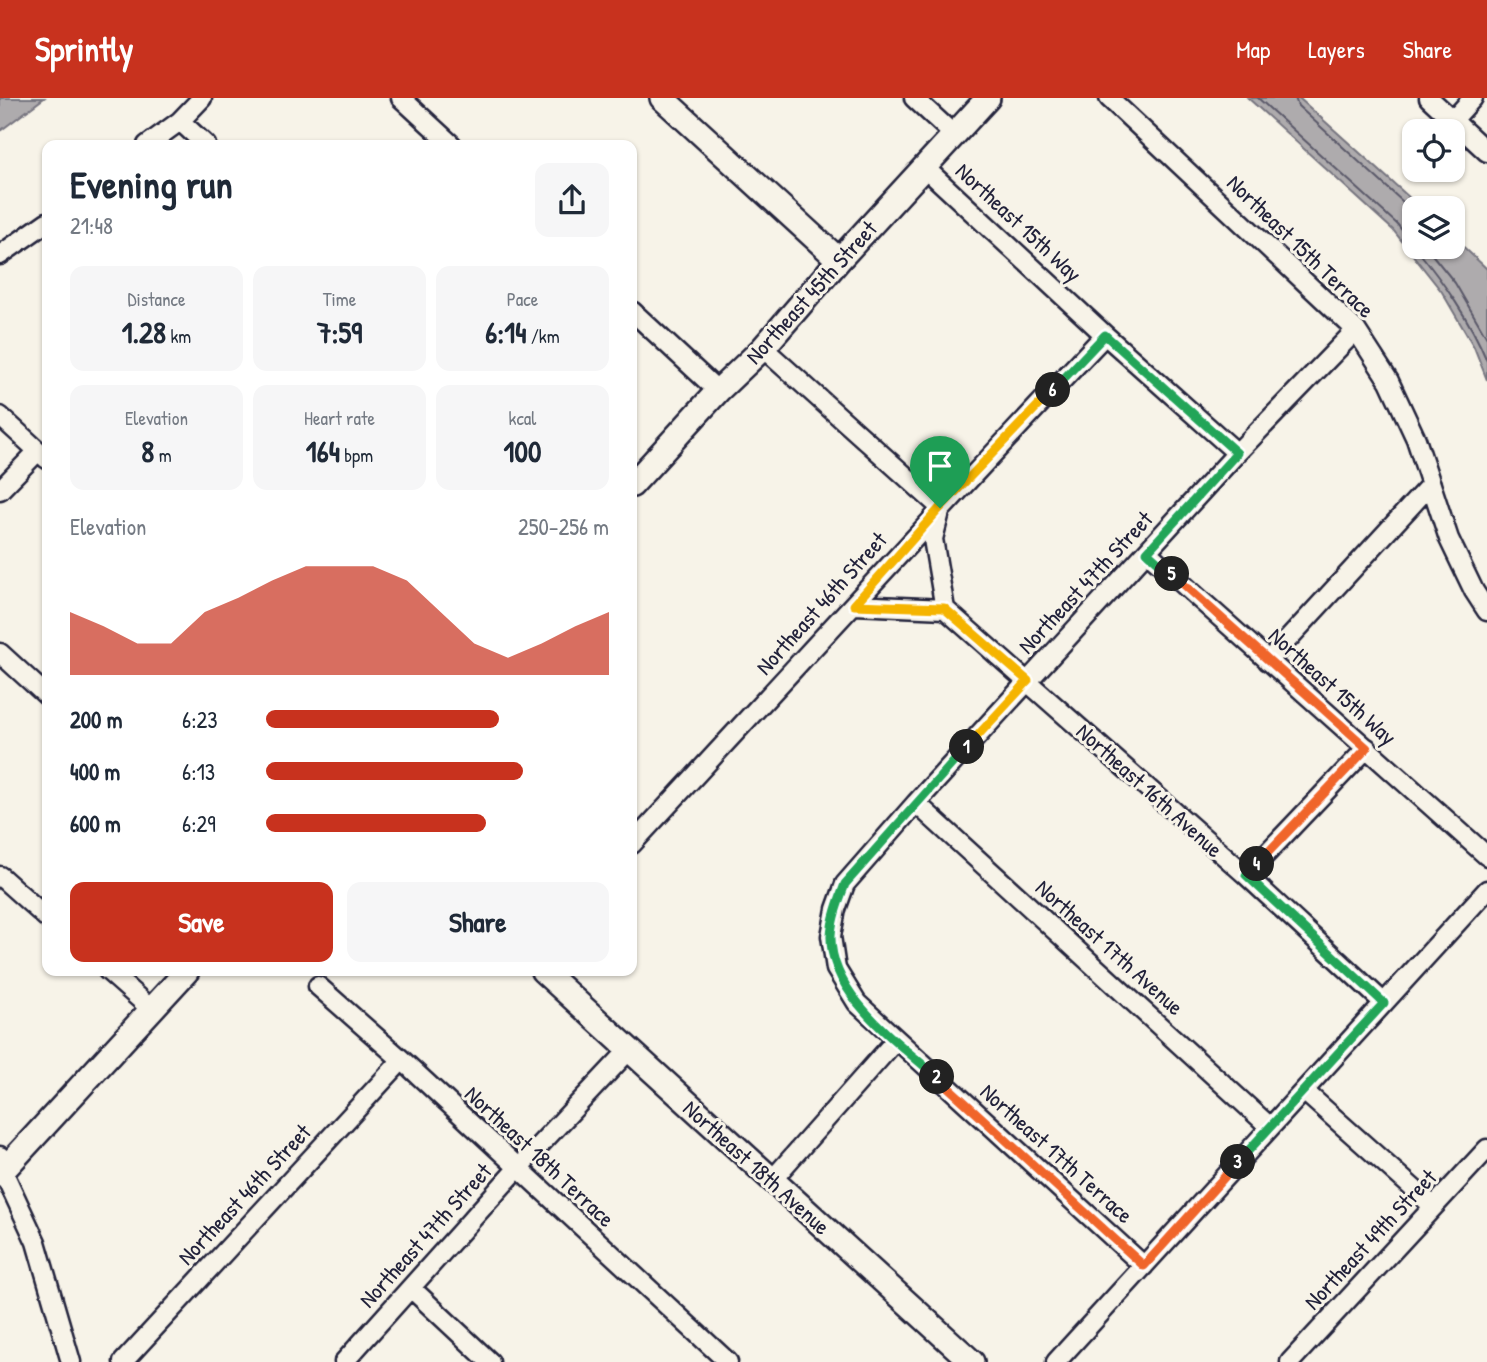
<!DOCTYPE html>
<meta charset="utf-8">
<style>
:root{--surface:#fff;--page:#f6f6f7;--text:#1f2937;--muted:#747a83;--accent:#c8321e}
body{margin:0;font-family:"Patrick Hand",sans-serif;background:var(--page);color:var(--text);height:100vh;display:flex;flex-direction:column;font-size:26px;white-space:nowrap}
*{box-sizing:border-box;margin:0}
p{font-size:23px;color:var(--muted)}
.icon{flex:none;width:38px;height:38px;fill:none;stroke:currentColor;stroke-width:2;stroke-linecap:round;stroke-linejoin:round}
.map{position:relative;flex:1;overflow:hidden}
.panel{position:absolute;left:42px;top:42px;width:595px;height:836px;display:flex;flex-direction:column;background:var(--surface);border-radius:14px;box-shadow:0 2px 5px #0004}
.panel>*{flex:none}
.fabs{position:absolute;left:1402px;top:21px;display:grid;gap:14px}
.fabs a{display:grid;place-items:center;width:63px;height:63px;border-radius:14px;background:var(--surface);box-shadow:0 2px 5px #0004;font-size:35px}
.pin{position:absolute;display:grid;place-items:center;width:60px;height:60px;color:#fff;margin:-72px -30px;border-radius:50% 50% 50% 0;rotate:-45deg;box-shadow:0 0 7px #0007}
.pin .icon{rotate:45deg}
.km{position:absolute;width:35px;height:35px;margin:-18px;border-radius:50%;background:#222;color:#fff;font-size:19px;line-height:35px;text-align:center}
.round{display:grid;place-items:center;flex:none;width:74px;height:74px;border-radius:14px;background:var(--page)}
.headline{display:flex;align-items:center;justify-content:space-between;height:119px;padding:0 28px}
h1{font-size:38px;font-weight:700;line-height:52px}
.metrics{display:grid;grid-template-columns:repeat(3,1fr);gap:10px;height:119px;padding:7px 28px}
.metrics div{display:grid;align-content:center;border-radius:14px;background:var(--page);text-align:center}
.metrics b{font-size:30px;font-weight:700}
.metrics small{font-size:19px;font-weight:400}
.metrics p{font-size:19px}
.chart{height:196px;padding:14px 28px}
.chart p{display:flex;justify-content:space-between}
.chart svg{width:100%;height:126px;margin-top:7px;fill:var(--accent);opacity:.7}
.cta{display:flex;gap:14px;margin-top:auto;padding:14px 28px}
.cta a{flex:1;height:80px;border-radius:14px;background:var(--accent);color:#fff;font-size:28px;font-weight:700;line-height:80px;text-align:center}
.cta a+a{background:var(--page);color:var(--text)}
ul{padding:0 28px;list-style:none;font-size:23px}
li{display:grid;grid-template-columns:112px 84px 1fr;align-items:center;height:52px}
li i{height:18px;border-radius:9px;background:var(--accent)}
header{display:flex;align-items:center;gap:42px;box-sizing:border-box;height:98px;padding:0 35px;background:var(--accent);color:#fff}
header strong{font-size:33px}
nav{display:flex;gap:38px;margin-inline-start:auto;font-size:24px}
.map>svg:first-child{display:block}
.water{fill:#aeabad;stroke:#76747f;stroke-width:2}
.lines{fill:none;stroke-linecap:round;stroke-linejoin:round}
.shore{stroke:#5a5969;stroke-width:2}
.street-casing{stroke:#22223b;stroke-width:23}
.secondary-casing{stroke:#22223b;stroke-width:28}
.street{stroke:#f7f3e8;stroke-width:18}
.secondary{stroke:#f7f3e8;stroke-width:23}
.split-1-casing{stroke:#fff;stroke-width:14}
.split-2-casing{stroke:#fff;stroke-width:14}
.split-3-casing{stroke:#fff;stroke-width:14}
.split-4-casing{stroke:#fff;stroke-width:14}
.split-5-casing{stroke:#fff;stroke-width:14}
.split-6-casing{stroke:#fff;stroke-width:14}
.split-7-casing{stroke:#fff;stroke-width:14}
.split-1{stroke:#f5b400;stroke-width:9}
.split-2{stroke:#22a559;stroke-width:9}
.split-3{stroke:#f0652b;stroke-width:9}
.split-4{stroke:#22a559;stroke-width:9}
.split-5{stroke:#f0652b;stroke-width:9}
.split-6{stroke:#22a559;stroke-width:9}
.split-7{stroke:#f5b400;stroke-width:9}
.labels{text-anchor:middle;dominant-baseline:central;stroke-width:6;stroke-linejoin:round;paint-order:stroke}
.street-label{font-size:23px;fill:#22223b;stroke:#f7f3e8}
</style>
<header>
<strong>Sprintly</strong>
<nav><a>Map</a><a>Layers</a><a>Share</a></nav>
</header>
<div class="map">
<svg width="1487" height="1264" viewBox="0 0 1487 1264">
<rect width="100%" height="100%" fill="#f7f3e8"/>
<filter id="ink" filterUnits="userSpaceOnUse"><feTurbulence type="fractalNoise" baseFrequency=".0143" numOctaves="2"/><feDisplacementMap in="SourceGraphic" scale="14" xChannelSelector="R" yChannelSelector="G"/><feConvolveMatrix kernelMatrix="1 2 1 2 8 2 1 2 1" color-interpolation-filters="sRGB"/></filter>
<g filter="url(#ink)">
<path class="water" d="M0,0H44L0,33Z
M1248,0H1299L1421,110H1414V149H1452L1453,139L1487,171V282L1474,249L1442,194L1393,132Z"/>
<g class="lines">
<path class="shore" d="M1258,0L1397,126L1414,147
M1295,0L1298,8L1414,114
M1415,149C1443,184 1470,221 1487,263
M1426,149L1455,185L1487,240"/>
<defs>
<path id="street" d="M401,0L452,47
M914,0L954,37
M1109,0L1356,232L1389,283L1416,341L1449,441L1474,493L1487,513
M1429,0L1487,54
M1453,22L1473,0
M180,23L206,47
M147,47L180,23L202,0
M924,69L1105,237L1237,355
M0,157L47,124
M632,213L718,293
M763,250L941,410L933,441L945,511L1246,777L1384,905
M0,318L47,361
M0,392L38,353
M1147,454L1487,758
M854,507L945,511
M0,555L47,598
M1268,563L1431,386
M916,705L1270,1029
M632,746C790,576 945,405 1105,237
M1246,777L1367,650
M0,778L47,820
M108,873L151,911
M318,888L402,962L728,1264
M1304,993L1433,1108
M0,1058L3,1073L36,1144L71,1264
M772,1082L896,942
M1144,1168L857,905L836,871L831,838L836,811L845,786L916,705L1237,355L1356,232
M411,1190L490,1264
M123,1264L402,962
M344,1264L517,1071L629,952
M1056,1264L1487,792
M1290,1264L1487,1051"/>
<path id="secondary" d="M662,0L839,162
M632,387L718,293L763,250L839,162L988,0
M543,873L972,1264
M0,1076L187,873"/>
</defs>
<use href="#street" class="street-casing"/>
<use href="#secondary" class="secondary-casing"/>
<use href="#street" class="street"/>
<use href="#secondary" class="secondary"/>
</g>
</g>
<g class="lines" filter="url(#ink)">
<defs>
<path id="split-1" d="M940,410L854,507L944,510L1028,583L967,649"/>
<path id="split-2" d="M937,979C897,943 829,897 831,837C832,820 839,802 845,786L967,649"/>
<path id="split-3" d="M937,979L1144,1168L1238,1064"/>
<path id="split-4" d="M1238,1064L1384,905L1246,777L1257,766"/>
<path id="split-5" d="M1172,476L1367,650L1257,766"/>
<path id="split-6" d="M1053,292L1105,237L1237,355L1147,454L1172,476"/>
<path id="split-7" d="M940,410L1053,292"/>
</defs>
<use href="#split-1" class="split-1-casing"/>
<use href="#split-2" class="split-2-casing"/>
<use href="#split-3" class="split-3-casing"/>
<use href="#split-4" class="split-4-casing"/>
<use href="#split-5" class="split-5-casing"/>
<use href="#split-6" class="split-6-casing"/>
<use href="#split-7" class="split-7-casing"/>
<use href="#split-1" class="split-1"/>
<use href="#split-2" class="split-2"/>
<use href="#split-3" class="split-3"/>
<use href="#split-4" class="split-4"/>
<use href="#split-5" class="split-5"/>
<use href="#split-6" class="split-6"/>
<use href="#split-7" class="split-7"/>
</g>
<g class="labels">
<g class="street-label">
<text transform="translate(1019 124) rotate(43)">Northeast 15th Way</text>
<text transform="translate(1301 148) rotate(44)">Northeast 15th Terrace</text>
<text transform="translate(811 194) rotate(-48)">Northeast 45th Street</text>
<text transform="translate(1085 484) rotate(-47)">Northeast 47th Street</text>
<text transform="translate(821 505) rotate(-48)">Northeast 46th Street</text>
<text transform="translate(1333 588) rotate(42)">Northeast 15th Way</text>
<text transform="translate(1150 692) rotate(42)">Northeast 16th Avenue</text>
<text transform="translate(1110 849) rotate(42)">Northeast 17th Avenue</text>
<text transform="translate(1057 1055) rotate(42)">Northeast 17th Terrace</text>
<text transform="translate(540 1058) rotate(43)">Northeast 18th Terrace</text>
<text transform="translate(757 1069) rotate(42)">Northeast 18th Avenue</text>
<text transform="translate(244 1096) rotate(-47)">Northeast 46th Street</text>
<text transform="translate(425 1137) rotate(-48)">Northeast 47th Street</text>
<text transform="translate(1370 1141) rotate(-47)">Northeast 49th Street</text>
</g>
</g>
</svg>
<div class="fabs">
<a><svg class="icon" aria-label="locate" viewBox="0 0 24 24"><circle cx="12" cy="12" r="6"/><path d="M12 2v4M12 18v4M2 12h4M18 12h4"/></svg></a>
<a><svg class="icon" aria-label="layers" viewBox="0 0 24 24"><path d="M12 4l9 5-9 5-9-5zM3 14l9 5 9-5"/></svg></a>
</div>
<div class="pin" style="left:940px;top:410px;background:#1e9e55"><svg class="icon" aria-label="arrive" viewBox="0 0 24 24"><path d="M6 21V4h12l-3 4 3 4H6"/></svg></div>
<b class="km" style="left:967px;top:649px">1</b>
<b class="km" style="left:937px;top:979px">2</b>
<b class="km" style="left:1238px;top:1064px">3</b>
<b class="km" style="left:1257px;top:766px">4</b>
<b class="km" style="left:1172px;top:476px">5</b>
<b class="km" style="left:1053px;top:292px">6</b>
<section class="panel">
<div class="headline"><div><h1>Evening run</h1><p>21:48</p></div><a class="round"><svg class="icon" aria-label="share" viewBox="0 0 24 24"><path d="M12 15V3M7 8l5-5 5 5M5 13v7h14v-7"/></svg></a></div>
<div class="metrics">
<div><p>Distance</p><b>1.28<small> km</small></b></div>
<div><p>Time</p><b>7:59</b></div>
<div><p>Pace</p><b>6:14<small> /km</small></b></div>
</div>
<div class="metrics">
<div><p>Elevation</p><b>8<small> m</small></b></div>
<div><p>Heart rate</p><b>164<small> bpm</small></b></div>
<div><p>kcal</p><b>100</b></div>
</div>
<div class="chart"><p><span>Elevation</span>250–256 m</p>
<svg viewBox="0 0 160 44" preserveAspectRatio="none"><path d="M0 44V22L10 27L20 33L30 33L40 22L50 17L60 11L70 6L80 6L90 6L100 11L110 22L120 33L130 38L140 33L150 27L160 22V44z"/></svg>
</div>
<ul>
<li><b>200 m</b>6:23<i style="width:68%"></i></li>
<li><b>400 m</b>6:13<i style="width:75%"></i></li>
<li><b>600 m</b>6:29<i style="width:64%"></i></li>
</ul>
<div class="cta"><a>Save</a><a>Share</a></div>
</section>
</div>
